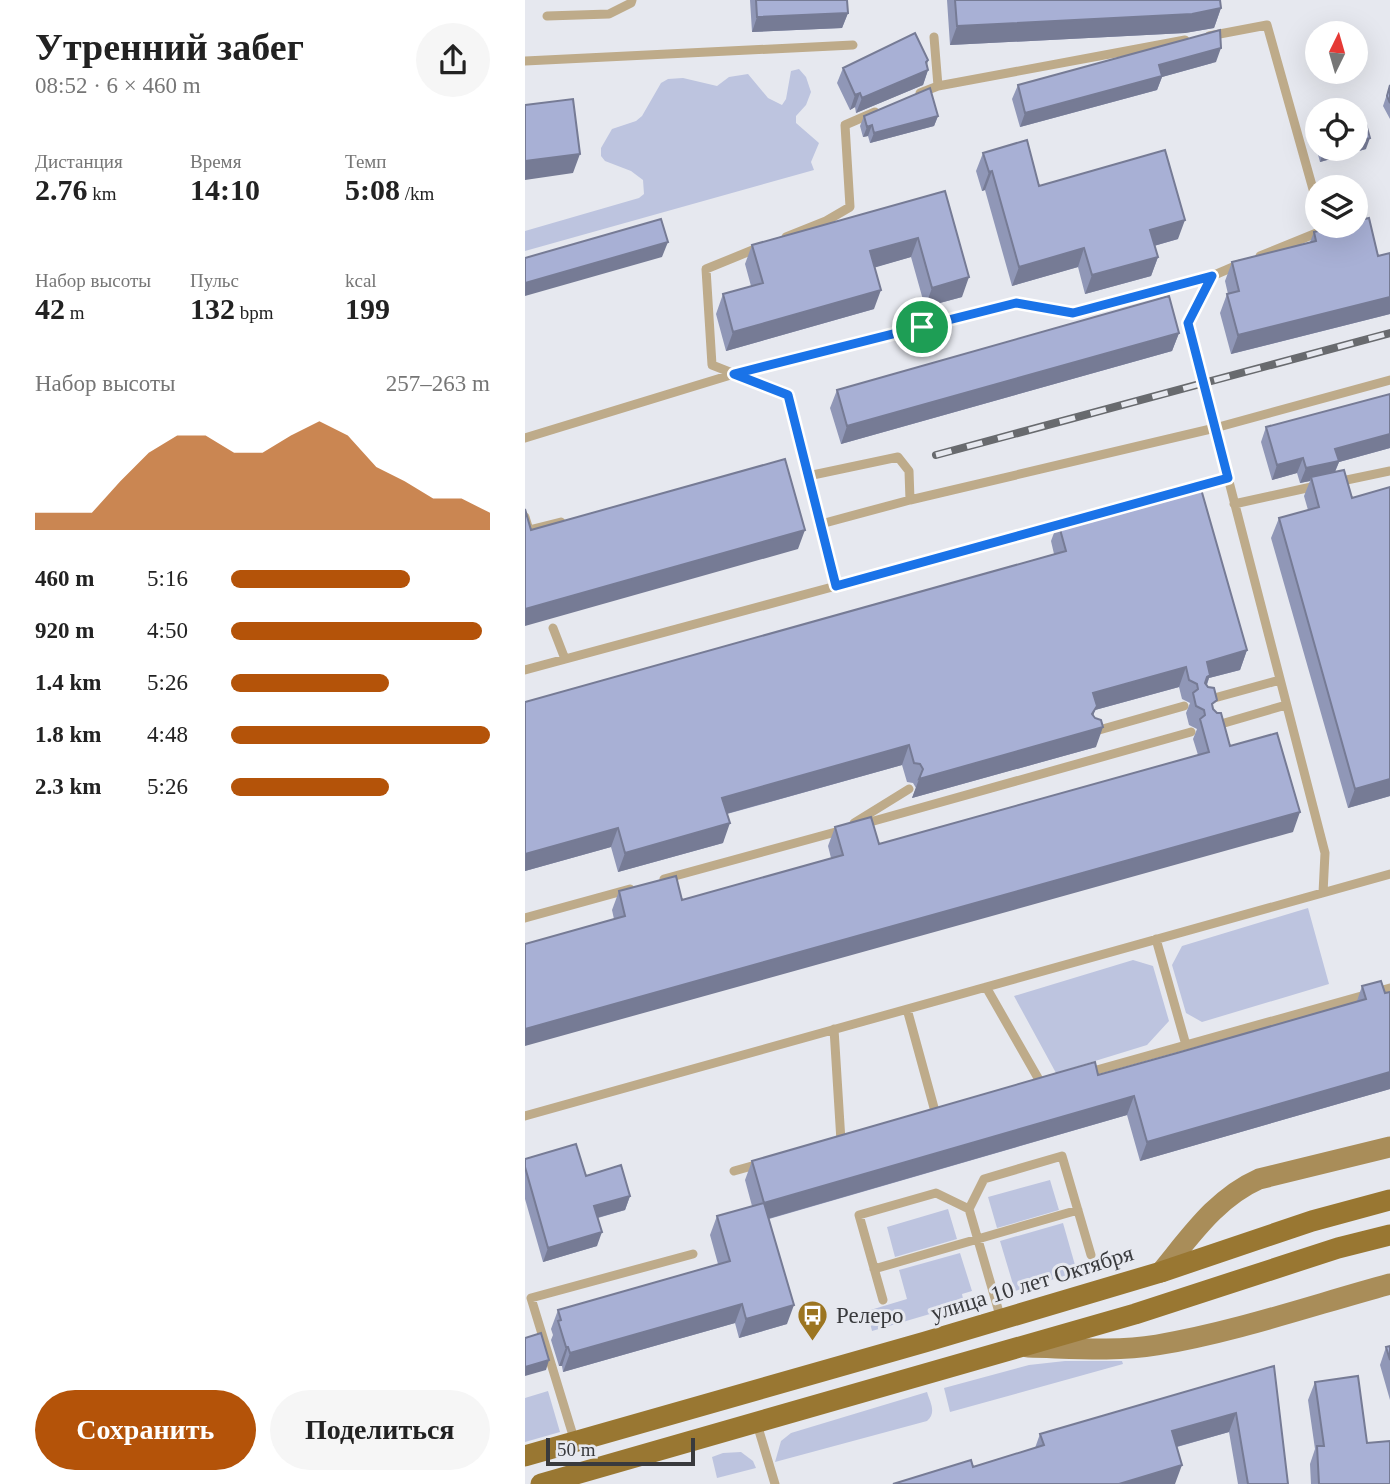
<!DOCTYPE html>
<html lang="ru">
<meta charset="utf-8">
<style>
:root{--surface:#fff;--page:#f6f6f6;--text:#222;--muted:#767676;--accent:#b45309}
body{margin:0;font-family:Georgia,serif;background:var(--page);color:var(--text);height:100vh;display:flex;flex-direction:column;font-size:26px;white-space:nowrap}
*{box-sizing:border-box;margin:0}
p{font-size:23px;color:var(--muted)}
.icon{flex:none;width:38px;height:38px;fill:none;stroke:currentColor;stroke-width:2;stroke-linecap:round;stroke-linejoin:round}
.map{position:relative;flex:1;overflow:hidden}
.drawer{display:flex;flex-direction:column;background:var(--surface);width:525px}
.drawer>*{flex:none}
.needle{width:46px;rotate:5deg}
.controls{position:absolute;left:780px;top:21px;display:grid;gap:14px}
.controls a{display:grid;place-items:center;width:63px;height:63px;border-radius:50%;background:var(--surface);box-shadow:0 7px 28px #0002;font-size:35px}
.scale{position:absolute;left:21px;bottom:18px;width:149px;box-sizing:border-box;padding-left:7px;border:4px solid #393a3d;border-top:0;font-size:19px;line-height:24px;white-space:nowrap;color:#393a3d;-webkit-text-stroke:5px #e6e8ef;paint-order:stroke}
.pin{position:absolute;display:grid;place-items:center;width:60px;height:60px;color:#fff;margin:-30px;border:4px solid #fff;border-radius:50%;box-shadow:0 2px 7px #0007}
.round{display:grid;place-items:center;flex:none;width:74px;height:74px;border-radius:37px;background:var(--page)}
.head{display:flex;align-items:center;justify-content:space-between;height:119px;padding:0 35px}
h1{font-size:38px;font-weight:700;line-height:52px}
.stats{display:grid;grid-template-columns:repeat(3,1fr);gap:10px;height:119px;padding:7px 35px}
.stats div{display:grid;align-content:center}
.stats b{font-size:30px;font-weight:700}
.stats small{font-size:19px;font-weight:400}
.stats p{font-size:19px}
.chart{height:196px;padding:14px 35px}
.chart p{display:flex;justify-content:space-between}
.chart svg{width:100%;height:126px;margin-top:7px;fill:var(--accent);opacity:.7}
.button{display:flex;gap:14px;margin-top:auto;padding:14px 35px}
.button a{flex:1;height:80px;border-radius:42px;background:var(--accent);color:#fff;font-size:28px;font-weight:700;line-height:80px;text-align:center}
.button a+a{background:var(--page);color:var(--text)}
ul{padding:0 35px;list-style:none;font-size:23px}
li{display:grid;grid-template-columns:112px 84px 1fr;align-items:center;height:52px}
li i{height:18px;border-radius:9px;background:var(--accent)}
main{display:flex;flex:1;min-height:0}
.map>svg:first-child{display:block}
.green{fill:#bdc4df}
.lines{fill:none;stroke-linecap:round;stroke-linejoin:round}
.lane{stroke:#beab8a;stroke-width:9}
.secondary{stroke:#a98d59;stroke-width:21}
.primary{stroke:#997732;stroke-width:21}
.rail-casing{stroke:#686a6e;stroke-width:8}
.rail{stroke:#e6e8ef;stroke-width:5;stroke-dasharray:16;stroke-linecap:butt}
.wall{fill:#9097b7}
.shaded-wall{fill:#767b95}
.building{fill:#a8b0d5;stroke:#767b95;stroke-width:2}
.route-casing{stroke:#fff;stroke-width:14}
.route{stroke:#1a73e8;stroke-width:9}
.labels{text-anchor:middle;dominant-baseline:central;stroke-width:6;stroke-linejoin:round;paint-order:stroke}
.street-label{font-size:23px;fill:#393a3d;stroke:#e6e8ef}
.poi-label{font-size:23px;fill:#393a3d;stroke:#e6e8ef;text-anchor:start}
</style>
<main>
<section class="drawer">
<div class="head"><div><h1>Утренний забег</h1><p>08:52 · 6 × 460 m</p></div><a class="round"><svg class="icon" aria-label="share" viewBox="0 0 24 24"><path d="M12 15V3M7 8l5-5 5 5M5 13v7h14v-7"/></svg></a></div>
<div class="stats">
<div><p>Дистанция</p><b>2.76<small> km</small></b></div>
<div><p>Время</p><b>14:10</b></div>
<div><p>Темп</p><b>5:08<small> /km</small></b></div>
</div>
<div class="stats">
<div><p>Набор высоты</p><b>42<small> m</small></b></div>
<div><p>Пульс</p><b>132<small> bpm</small></b></div>
<div><p>kcal</p><b>199</b></div>
</div>
<div class="chart"><p><span>Набор высоты</span>257–263 m</p>
<svg viewBox="0 0 160 44" preserveAspectRatio="none"><path d="M0 44V38L10 38L20 38L30 27L40 17L50 11L60 11L70 17L80 17L90 11L100 6L110 11L120 22L130 27L140 33L150 33L160 38V44z"/></svg>
</div>
<ul>
<li><b>460 m</b>5:16<i style="width:69%"></i></li>
<li><b>920 m</b>4:50<i style="width:97%"></i></li>
<li><b>1.4 km</b>5:26<i style="width:61%"></i></li>
<li><b>1.8 km</b>4:48<i style="width:100%"></i></li>
<li><b>2.3 km</b>5:26<i style="width:61%"></i></li>
</ul>
<div class="button"><a>Сохранить</a><a>Поделиться</a></div>
</section>
<div class="map">
<svg width="865" height="1484" viewBox="0 0 865 1484">
<rect width="100%" height="100%" fill="#e6e8ef"/>
<path class="green" d="M274,69L281,77L286,92L281,105L271,116V123L294,143L286,162L289,170L0,251V231L114,198L119,194L118,180L106,171L80,161L76,156V148L87,129L111,121L117,116L136,83L143,79L158,78L192,86L204,77L223,74L243,98L257,105L261,99L266,71Z
M783,908L804,984L677,1022L661,1013L647,965L657,946Z
M608,960L628,966L644,1021L622,1045L531,1073L489,996Z
M525,1180L534,1210L472,1228L463,1197Z
M423,1209L432,1239L370,1257L362,1227Z
M538,1223L552,1272L490,1291L475,1241Z
M435,1253L447,1291L437,1294L439,1304L347,1331L342,1311L382,1299L374,1270Z
M540,1361H597L598,1364L425,1412L419,1388L504,1365Z
M23,1391L35,1432L0,1442V1398Z
M402,1392C405,1402 412,1413 402,1421L250,1462L256,1441L266,1433Z
M216,1452L228,1461L231,1468L192,1478L187,1457L198,1453Z"/>
<g class="lines">
<path class="lane" d="M22,16L84,14L106,3L107,0
M684,36L742,25L793,207
M409,37L413,86L660,40
M0,61L328,45
M395,93L413,86
M261,237L301,221L325,207L320,125L350,112
M235,247L181,269L187,365L263,395L311,586L543,522
M735,256L799,230L798,226
M715,264L687,276L663,323L800,853L798,893
M0,438L209,374L491,303L547,313L687,276
M283,476L373,457L384,471L385,500L296,524
M812,482L865,471
M664,489L703,478
M385,500L690,428L865,380
M709,504L791,486
M0,517L4,530L36,522
M28,628L40,659
M0,670L311,586
M682,700L755,680
M689,726L761,705
M567,732L659,706
M329,823L384,789
M338,824L666,732
M139,879L318,830
M0,918L105,889
M631,939L661,1045
M461,987L517,1085
M382,1009L411,1115
M309,1029L316,1141
M561,1073L865,988
M0,1116L865,874
M209,1171L234,1164
M349,1269L553,1210
M358,1300L334,1215L411,1193L444,1209
M476,1319L444,1209L459,1179L537,1156L566,1255
M232,1424L250,1484
M50,1442L6,1298L168,1254"/>
<path class="secondary" d="M636,1272C665,1237 691,1198 734,1179L865,1147
M503,1347C546,1348 589,1352 632,1345C710,1332 788,1305 865,1284"/>
<path class="primary" d="M0,1456L400,1342L636,1272L787,1221L865,1200
M16,1484L610,1314L813,1248L865,1235"/>
<defs>
<path id="rail" d="M411,455L865,333"/>
</defs>
<use href="#rail" class="rail-casing"/>
<use href="#rail" class="rail"/>
</g>
<path class="wall" d="M225,0H322L323,13L317,28L227,32Z
M422,0H695L696,8L689,28L660,33L425,45Z
M403,60L402,65L403,70L398,85L331,113L330,107L325,110L312,83L318,68Z
M691,62L637,77L632,90L495,127L487,99L493,85Z
M865,85V119L858,106Z
M339,116H413L409,126L345,143L343,136L338,137L335,126Z
M793,118V149H841L795,162L786,129L790,119Z
M458,153L514,186L653,239L629,246L633,257L626,276L560,294L553,267L487,286L460,190L457,191L451,171Z
M420,191L437,297L400,307L386,257L350,267L349,309L201,351L191,314L198,294L226,286L220,264L227,245Z
M789,232L853,256L865,253V314L706,354L695,313L702,294H703L700,281L707,262L785,242Z
M654,333L647,351L316,444L305,408L312,390Z
M865,394V448L814,462L810,472L865,796L823,808L746,538L754,518L783,510L779,496L785,481L775,483L772,473L747,480L736,442L741,427Z
M533,522L722,650L715,670L684,678L682,685L689,710L705,746L768,832L89,919L87,910L94,891L157,900L306,858L303,846L310,827L354,844L673,755L668,739L672,729L664,725L661,713L665,703L657,699L654,687L570,710L568,716L571,747L387,798L391,788L388,783L382,782L377,765L202,814L198,843L93,872L86,847L0,871V702L529,554L526,541Z
M837,986L860,993L865,992V1089L615,1161L602,1115L244,1219L262,1324L214,1338L210,1323L38,1372L37,1366H34L26,1340L28,1335L26,1329L33,1310L193,1264L185,1235L192,1216L227,1206L220,1180L227,1161L573,1075L832,1001Z
M0,1159L61,1176L105,1196L100,1210L73,1218L72,1246L18,1262L0,1199Z
M865,1346V1400L855,1365L861,1347Z
M749,1366L763,1484H713L704,1432L652,1447L650,1484H368L448,1467L510,1448L515,1434Z
M790,1382L842,1443L865,1484H786L785,1464L790,1449L783,1400Z"/>
<path class="shaded-wall" d="M696,8L689,28L660,33L425,45L432,26Z
M323,13L317,28L227,32L232,17Z
M696,48L691,62L637,77L632,90L495,127L500,113L634,65Z
M403,60L399,72L403,70L398,85L331,113L337,98Z
M335,93L330,107L325,110L330,95Z
M413,116L409,126L345,143L349,133Z
M347,125L343,136L338,137L342,127Z
M845,138L841,149L795,162L799,151L808,149H831V142Z
M55,154L48,173L0,180V161Z
M467,171L460,190L457,191L464,172Z
M660,220L653,239L618,249L625,230Z
M393,238L386,257L338,271L345,251Z
M143,242L137,257L0,296V283Z
M559,248L553,267L487,286L494,267Z
M633,257L626,276L560,294L567,275Z
M444,277L437,297L400,307L407,288Z
M356,290L349,309L201,351L208,332Z
M865,297V314L706,354L713,335Z
M654,333L647,351L316,444L322,426Z
M865,434V448L814,462L808,476L786,477L785,481L775,483L781,468L810,449Z
M778,458L772,473L747,480L752,465Z
M280,530L273,549L0,626V609Z
M722,650L715,670L684,678L678,694L682,662Z
M661,667L654,687L570,710L565,725L578,727L571,747L387,798L394,779L567,714L568,693Z
M384,745L377,765L190,817L197,798Z
M865,779V796L823,808L830,789Z
M775,812L768,832L0,1046V1029Z
M205,823L198,843L93,872L100,853Z
M93,828L86,847L0,871V854Z
M865,1072V1089L615,1161L622,1142Z
M609,1096L602,1115L232,1222L239,1203Z
M105,1196L100,1210L64,1220L69,1206Z
M77,1232L72,1246L18,1262L23,1248Z
M217,1304L210,1323L38,1372L45,1353Z
M269,1305L262,1324L214,1338L221,1319Z
M41,1347H43L37,1366H34Z
M24,1360L21,1370L0,1376V1367Z
M711,1413L704,1432L640,1450L647,1431Z
M657,1465L650,1484H594Z"/>
<path class="building" d="M231,0H322L323,13L232,17Z
M430,0H695L696,8L667,14L432,26Z
M695,30L696,48L634,65L637,76L500,113L493,85Z
M390,33L403,60L401,62L403,70L337,98L335,93L330,95L318,68Z
M865,85V103L862,96Z
M405,88L413,116L349,133L347,125L342,127L339,116Z
M48,99L55,154L0,161V105Z
M839,117L845,138L831,142V119Z
M793,118V130L790,119Z
M502,140L514,186L640,150L660,220L625,230L633,257L567,275L559,248L494,267L467,171L464,172L458,153Z
M420,191L444,277L407,288L393,238L345,251L356,290L208,332L198,294L238,283L227,245Z
M844,218L853,256L865,253V297L713,335L702,294L714,291L707,262L791,241L789,232L815,226H831V221Z
M136,219L143,242L0,283V258Z
M644,296L654,333L322,426L312,390Z
M865,394V434L810,449L814,461L781,468L778,458L752,465L741,427Z
M260,459L280,530L0,609V509L6,530Z
M819,470L827,498L865,487V779L830,789L754,518L794,507L786,477Z
M674,482L722,650L682,662L685,675L682,677L680,683L683,687L689,688L692,700L687,704L688,709L692,713H696L705,746L752,733L775,812L0,1029V944L100,916L94,891L151,876L157,900L318,855L310,827L346,817L354,844L684,752L675,719L680,715L679,710L671,706L668,693L673,689L672,684L664,680L661,667L568,693L572,706L567,714L570,718L576,720L578,727L394,779L398,769L395,764L389,763L384,745L197,798L205,823L100,853L93,828L0,854V702L541,551L533,522Z
M856,981L860,993L865,992V1072L622,1142L609,1096L239,1203L269,1305L221,1319L217,1304L45,1353L43,1347H41L33,1321L36,1320L33,1310L205,1261L192,1216L239,1203L227,1161L570,1062L573,1075L652,1053L841,999L837,986Z
M51,1144L61,1176L96,1165L105,1196L69,1206L77,1232L23,1248L0,1167V1159Z
M16,1333L24,1360L0,1367V1338Z
M865,1346V1360L861,1347Z
M749,1366L763,1484H723L711,1413L647,1431L657,1465L594,1484H368L446,1460L448,1467L519,1445L515,1434Z
M833,1376L842,1443L865,1441V1484H794L792,1446H799L790,1382Z"/>
<g class="lines">
<defs>
<path id="route" d="M687,276L663,323L703,478L311,586L263,395L209,374L491,303L548,313Z"/>
</defs>
<use href="#route" class="route-casing"/>
<use href="#route" class="route"/>
</g>
<defs>
<symbol id="bus-pin" viewBox="-11 -11 22 30"><path d="M0 17L-7.5 6A9.5 9.5 0 1 1 7.5 6Z" fill="#9c7521" stroke="#e6e8ef"/><path d="M-5-6H5V4H4V6H2V4H-2V6H-4V4H-5ZM-3.5-4V0h7V-4ZM-3.5 1.2v1.5H-2V1.2ZM2 1.2v1.5H3.5V1.2Z" fill="#fff"/></symbol>
</defs>
<g fill-rule="evenodd">
<use href="#bus-pin" x="270" y="1298" width="35" height="47"/>
</g>
<g class="labels">
<g class="street-label">
<text transform="translate(507 1283) rotate(-17)">улица 10 лет Октября</text>
</g>
<g class="poi-label">
<text x="311" y="1315">Релеро</text>
</g>
</g>
</svg>
<div class="controls">
<a><svg class="needle" viewBox="-14 -14 28 28"><path d="M0-13l5 13h-10z" fill="#e53935"/><path d="M0 13l5-13h-10z" fill="#767676"/></svg></a>
<a><svg class="icon" aria-label="locate" viewBox="0 0 24 24"><circle cx="12" cy="12" r="6"/><path d="M12 2v4M12 18v4M2 12h4M18 12h4"/></svg></a>
<a><svg class="icon" aria-label="layers" viewBox="0 0 24 24"><path d="M12 4l9 5-9 5-9-5zM3 14l9 5 9-5"/></svg></a>
</div>
<div class="scale">50 m</div>
<div class="pin" style="left:397px;top:327px;background:#1e9e55"><svg class="icon" aria-label="arrive" viewBox="0 0 24 24"><path d="M6 21V4h12l-3 4 3 4H6"/></svg></div>
</div>
</main>
